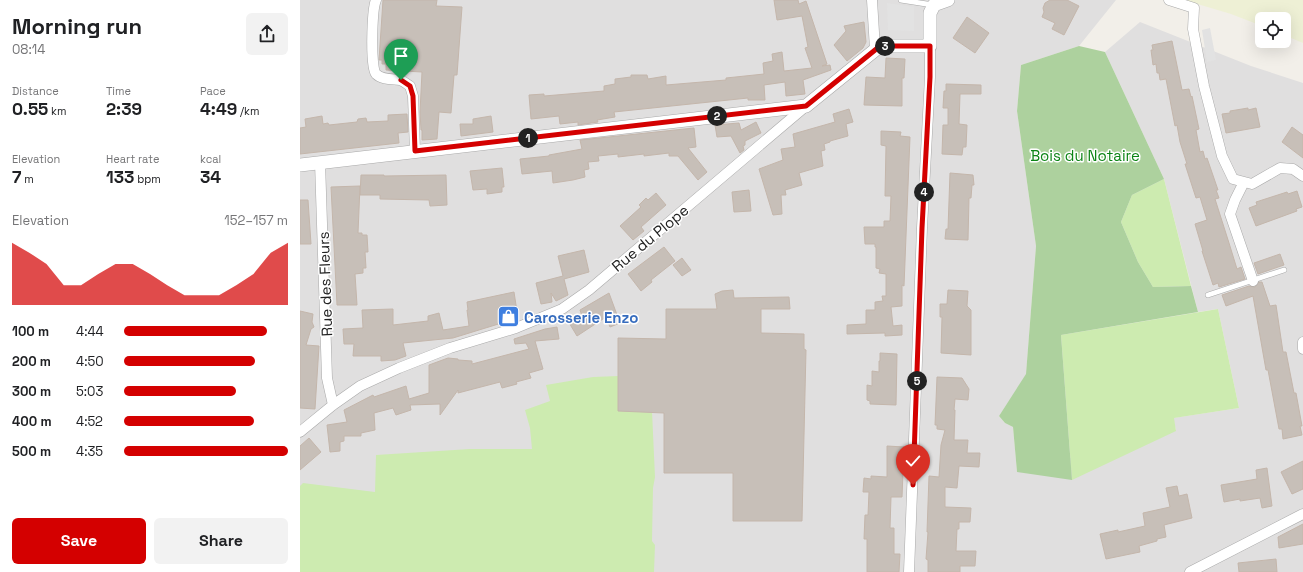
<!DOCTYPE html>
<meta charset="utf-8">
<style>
:root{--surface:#fff;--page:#f2f2f2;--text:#202124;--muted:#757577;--accent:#d40000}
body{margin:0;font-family:"Space Grotesk",sans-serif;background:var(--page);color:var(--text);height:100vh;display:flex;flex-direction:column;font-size:15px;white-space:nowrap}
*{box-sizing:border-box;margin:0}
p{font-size:13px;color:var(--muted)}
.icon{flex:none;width:22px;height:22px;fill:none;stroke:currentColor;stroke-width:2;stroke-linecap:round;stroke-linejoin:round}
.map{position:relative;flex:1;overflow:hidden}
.side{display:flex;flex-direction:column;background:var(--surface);width:300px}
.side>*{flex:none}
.tools{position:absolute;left:955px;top:12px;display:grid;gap:8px}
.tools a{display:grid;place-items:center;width:36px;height:36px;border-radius:6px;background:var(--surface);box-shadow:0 4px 16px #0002;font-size:20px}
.pin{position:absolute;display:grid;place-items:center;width:34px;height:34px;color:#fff;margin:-41px -17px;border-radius:50% 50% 50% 0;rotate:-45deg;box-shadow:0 0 4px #0007}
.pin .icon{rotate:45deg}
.km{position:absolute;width:20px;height:20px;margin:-10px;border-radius:50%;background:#222;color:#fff;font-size:11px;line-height:20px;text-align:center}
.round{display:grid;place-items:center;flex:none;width:42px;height:42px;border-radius:6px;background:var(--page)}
.headline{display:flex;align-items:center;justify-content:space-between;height:68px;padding:0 12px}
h1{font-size:22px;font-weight:600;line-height:30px}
.metrics{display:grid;grid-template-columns:repeat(3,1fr);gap:6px;height:68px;padding:4px 12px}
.metrics div{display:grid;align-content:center}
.metrics b{font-size:17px;font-weight:600}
.metrics small{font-size:11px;font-weight:400}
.metrics p{font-size:11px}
.chart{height:112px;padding:8px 12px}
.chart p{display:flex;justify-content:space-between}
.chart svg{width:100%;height:72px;margin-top:4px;fill:var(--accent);opacity:.7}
.cta{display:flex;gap:8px;margin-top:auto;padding:8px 12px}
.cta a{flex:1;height:46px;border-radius:6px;background:var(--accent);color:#fff;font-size:16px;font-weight:600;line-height:46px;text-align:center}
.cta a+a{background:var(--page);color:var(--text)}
ul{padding:0 12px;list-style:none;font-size:13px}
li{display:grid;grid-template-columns:64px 48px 1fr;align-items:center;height:30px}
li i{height:10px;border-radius:5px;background:var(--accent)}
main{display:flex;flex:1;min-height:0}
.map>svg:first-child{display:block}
.residential{fill:#e0dfdf}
.farmland{fill:#eef0d5}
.grass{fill:#cdebb0}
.forest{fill:#add19e}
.parking{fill:#e2e2e2}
.building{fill:#c7bfb8;stroke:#c4b6ab}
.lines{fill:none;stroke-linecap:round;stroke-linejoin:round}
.service-casing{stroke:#a9a9a9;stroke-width:6}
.minor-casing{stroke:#a9a9a9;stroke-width:11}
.tertiary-casing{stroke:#a9a9a9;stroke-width:14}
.service{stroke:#fff;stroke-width:5}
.minor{stroke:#fff;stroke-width:10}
.tertiary{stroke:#fff;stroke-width:13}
.route-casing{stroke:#fff;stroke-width:8}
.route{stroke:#d40000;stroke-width:5}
.labels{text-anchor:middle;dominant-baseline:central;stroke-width:3;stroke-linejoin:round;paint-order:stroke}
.park-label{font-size:15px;fill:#0c8416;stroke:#fff}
.street-label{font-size:15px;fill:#222;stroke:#fff}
.shop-label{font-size:15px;font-weight:bold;fill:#366cbe;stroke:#fff;text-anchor:start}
</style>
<main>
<section class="side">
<div class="headline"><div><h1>Morning run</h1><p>08:14</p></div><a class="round"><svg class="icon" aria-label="share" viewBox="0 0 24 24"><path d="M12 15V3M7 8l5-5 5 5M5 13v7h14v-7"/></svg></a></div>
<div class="metrics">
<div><p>Distance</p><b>0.55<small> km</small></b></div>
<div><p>Time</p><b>2:39</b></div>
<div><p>Pace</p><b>4:49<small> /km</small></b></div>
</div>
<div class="metrics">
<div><p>Elevation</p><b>7<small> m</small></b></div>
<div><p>Heart rate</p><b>133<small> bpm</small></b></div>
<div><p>kcal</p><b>34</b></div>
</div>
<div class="chart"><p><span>Elevation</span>152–157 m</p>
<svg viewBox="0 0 160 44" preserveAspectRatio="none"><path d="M0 44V6L10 12L20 19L30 32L40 32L50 25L60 19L70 19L80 25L90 32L100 38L110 38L120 38L130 32L140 25L150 12L160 6V44z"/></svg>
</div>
<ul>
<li><b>100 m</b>4:44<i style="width:87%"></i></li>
<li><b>200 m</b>4:50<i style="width:80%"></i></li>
<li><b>300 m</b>5:03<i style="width:68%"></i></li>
<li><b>400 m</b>4:52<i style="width:79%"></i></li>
<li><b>500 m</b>4:35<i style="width:100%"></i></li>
</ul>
<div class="cta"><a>Save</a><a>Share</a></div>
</section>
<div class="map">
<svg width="1003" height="572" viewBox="0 0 1003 572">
<rect width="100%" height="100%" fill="#f2efe9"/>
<path class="residential" d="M0,0H816L779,46L721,65L717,111L736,246L726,375L699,416L705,423L713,427L717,472L876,430L873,418L939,408L918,309L898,312L864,179L805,52L840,22L951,66L1003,83V572H0Z"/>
<path class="farmland" d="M884,0H1003V43L984,35V19H962V26L931,14Z"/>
<path class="grass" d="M864,179L891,286L853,287L838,262L821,222L832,195Z
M918,309L939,408L874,418L876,431L772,480L761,335Z
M319,376L318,411H352L355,477L353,488L352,541L355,545L354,572H0V486L3,483L75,492L76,455L170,449H232L230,428L225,410L250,401L246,385L293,377Z"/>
<path class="forest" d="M779,46L805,52L864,179L832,195L821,222L838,262L853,287L891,286L898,312L761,335L772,480L717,472L713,427L705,423L699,416L726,374L736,246L717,111L721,65Z"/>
<path class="parking" d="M587,3L614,7V31L588,30Z
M910,28L916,60L907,62L902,30Z"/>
<path class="building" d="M83,0H137L136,6L162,7L157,75H154L151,113L139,112L137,139L122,140V130H121L120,112L122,72L86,70V64H82V60H79Z
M474,0H498L499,4L506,1L527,64L522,66L530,65L531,70L503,80L505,94L486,96L485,82L464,85L465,100H448V98L314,112L315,117L297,120L298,122L278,125V122L260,124L259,116L231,119L229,95L244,94V96L304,91V86L315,84V79L331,77V75H347L348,79L366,76V85L426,80V78L464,74L463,63L473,61L472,54L482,52L484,71L512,68L505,48L508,47L502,16L477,20Z
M750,0H767L779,6L764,35L752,29L755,23L742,17L744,12L743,8L745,3Z
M667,17L689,33L675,53L653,38Z
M564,22L566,42L563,48L547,61L534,45L546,31L544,26Z
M872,41L882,90L889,89L891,97L892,96L899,129L896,130L900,152L903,151L905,159L907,158L918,190H916L919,198L915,199L929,243L937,269L941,267L945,279L919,287L918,283L913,285L902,251H903L895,224L907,220L900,197L896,198L885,164H887L880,142L877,125L875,126L866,79L860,80L859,73H857L856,64L853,65L851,50H853L852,45Z
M586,58L605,59L604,78H602V106L564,105L566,77L585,78Z
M646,84L681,85V94H660L659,124L667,125L666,147H663L662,155L642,154L643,125H648V108H643L644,91H646Z
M948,108V110L956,108L960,127L926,133L922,114L930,113V111Z
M549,109L553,122L546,124L548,136L530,141V142L524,144L525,150L521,151L523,166L499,173L502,185L485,190L486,195H481L482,214L473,215L459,169L483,160L481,149L495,147L493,134L535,122L533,114Z
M107,114L108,132L98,133L99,143L0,154V128L6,127L5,119L22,116L23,124L28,123L29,125L57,122L58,119L66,118L67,122L88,121V115Z
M191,116L193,132L161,136L160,124H173V119Z
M456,122L461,133L445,141V145L443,146L444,150L440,153L431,136L417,137L415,125L439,123L441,130Z
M992,127L1003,135V158L982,142Z
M394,128L396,147L388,148L407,172L398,180L378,156H369V153L344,156V154L318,157V154L298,156L299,161L288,162L289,169L284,170L285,177L273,180L253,183L252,171L222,174L220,159L249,156V155L282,149L280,140Z
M581,131L601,132L600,136L610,137L604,286L602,285V306L591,307L593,326L602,325V335L585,336V333L547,334V325L566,324V310H575V302L583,301L582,296H586V274L579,273L580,269L576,268V247H575V244H565L564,227H584V221H590L591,196H585L586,146L581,145Z
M202,168L204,187H202V192L187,194V189L173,190L170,171Z
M650,173L673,175L674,185H672L671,198H669L668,240L645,239L646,229H648Z
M61,175H84V176L146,175L147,205L130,206L129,200L80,199V195H60Z
M60,186L58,233H62V235H67L68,252H65L66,268H63V273L55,274L57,305H37L31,187Z
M449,190L451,211L434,212L432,192Z
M997,191L1002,207L996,209L997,211L956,226L949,208L957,205L956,202L987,192L988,194Z
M356,193L366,205L341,227L344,231L333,240L320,226L341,207L339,205L346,198L348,200Z
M0,200H8L11,244H0Z
M364,247L375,261L351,280L352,282L341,291L328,274Z
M284,250L289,272L264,279L268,295L256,301L251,293L252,302L241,304L236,283L263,276L258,256Z
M980,254L984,265L958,274L954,263Z
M382,258L391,270L382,276L373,265Z
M959,282H962L970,306L976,305L983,352H986L994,393H996L1002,426H1000L1002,435L983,439L982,429H979L968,370H966L953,296L926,306L922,295L949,286L955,287Z
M433,290L434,298L489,297L490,309H461V333L504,334V349L506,350L502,521H433V473H364V413L318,411V338L366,339V309H417L415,294L422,291Z
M648,290L668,291L667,306L671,310V355L641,353L642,317H640V304H647Z
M214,292L218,318L153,338L103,343L106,356L95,360L81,361V356H53L54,344H44L43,329L63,328L62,310L93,309V325L128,321V316L139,313L143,330L169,326L167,310H168L167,302Z
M309,293L320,323L310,327L306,317L277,336L268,321L282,316L280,310Z
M0,311L13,314L12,322L14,327L11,329L6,345L19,346L15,409L0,408Z
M257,327L259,339L235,341L243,369L229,373L231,378L216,382L217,384L202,388L200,382L158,393V390L140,415V404L110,405L111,410L96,415L93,408L74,413L75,430L61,433V436H44V441L40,442V451L30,452L27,425L47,422L44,410L73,395L74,397L106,386L109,399L129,393V365L148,358L158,359V360L172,361V364L229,349L226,343L215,344L214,339L245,329Z
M580,353L597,354L596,405L570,404V401L567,400V385L572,386V371L579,372V361H580Z
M637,377L662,378L669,389L668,400L655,399L654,410H655L654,440H668L667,453H680L679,467L659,466L657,488L645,487V507L671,508L670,522H659V529H657L656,551H676L675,566H660V572H628V560L626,559L628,532H627L629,476L639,477L641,445L645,430L637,429V425H635Z
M9,438L21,452L0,470V446Z
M587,446L604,447L602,497H591L590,528H594V554H600L599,572H567V539H564L565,515H568L569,492H563L564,478L571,479V476L587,477Z
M1003,461V489L992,494L981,472Z
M967,468L972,506L962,508L960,498L940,501V499L924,502L921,485L957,479L956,470Z
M877,486L879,496L887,494L892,518L864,525L866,537L857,539V541L839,546L840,552L806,559L800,534L818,530V532L845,526L843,513L870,507L866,488Z
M1003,524V544L979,548L978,537Z
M976,559L977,572H939L938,563Z"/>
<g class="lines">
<defs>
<path id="service" d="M601,0L633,5
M908,295L984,270"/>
<path id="minor" d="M76,0C72,9 70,67 76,74C82,80 93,79 100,80C103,81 107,84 110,86L113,96L115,151
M572,0L575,49
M869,0L894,8L893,29L904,86L922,156L933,179L952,184L980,168L993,169L1003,176
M20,162L27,378L33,405
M944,182L935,200L930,214L953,281
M1003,342V349
M0,432L33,405L60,386L99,368L150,348L216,328L262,309L289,290L506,106
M609,572L622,228L630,77V46
M890,572L1003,514"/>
<path id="tertiary" d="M0,165L506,106L580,46H630V13L634,5L648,0"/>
</defs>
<use href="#service" class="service-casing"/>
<use href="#minor" class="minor-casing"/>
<use href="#tertiary" class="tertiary-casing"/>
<use href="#service" class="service"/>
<use href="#minor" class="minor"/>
<use href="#tertiary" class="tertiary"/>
</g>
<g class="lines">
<defs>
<path id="route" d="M101,80L110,86L113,96L115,151L506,106L580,46H630V77L622,228L613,485"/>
</defs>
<use href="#route" class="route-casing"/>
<use href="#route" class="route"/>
</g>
<defs>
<symbol id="shop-square" viewBox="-11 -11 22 22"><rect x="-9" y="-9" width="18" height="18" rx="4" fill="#3f7fe0" stroke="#fff"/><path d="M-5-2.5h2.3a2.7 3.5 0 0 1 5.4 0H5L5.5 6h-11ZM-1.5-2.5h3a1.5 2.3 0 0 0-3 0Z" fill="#fff"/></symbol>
</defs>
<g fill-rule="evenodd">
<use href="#shop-square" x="196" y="304" width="25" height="25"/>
</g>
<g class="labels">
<g class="park-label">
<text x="785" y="155">Bois du Notaire</text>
</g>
<g class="street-label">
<text transform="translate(350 238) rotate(-40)">Rue du Plope</text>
<text transform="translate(25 284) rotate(-92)">Rue des Fleurs</text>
</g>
<g class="shop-label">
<text x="224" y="317">Carosserie Enzo</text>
</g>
</g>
</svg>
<div class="tools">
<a><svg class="icon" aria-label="locate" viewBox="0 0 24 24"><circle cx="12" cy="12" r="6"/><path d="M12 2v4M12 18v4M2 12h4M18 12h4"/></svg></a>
</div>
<div class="pin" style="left:101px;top:80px;background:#1e9e55"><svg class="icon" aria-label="arrive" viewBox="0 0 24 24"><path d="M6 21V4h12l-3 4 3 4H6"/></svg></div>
<div class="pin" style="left:613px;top:485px;background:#d93025"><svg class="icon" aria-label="check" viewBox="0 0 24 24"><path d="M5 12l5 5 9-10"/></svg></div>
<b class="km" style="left:228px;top:138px">1</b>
<b class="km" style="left:417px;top:116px">2</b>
<b class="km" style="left:585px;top:46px">3</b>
<b class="km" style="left:624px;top:192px">4</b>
<b class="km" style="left:617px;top:381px">5</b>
</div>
</main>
